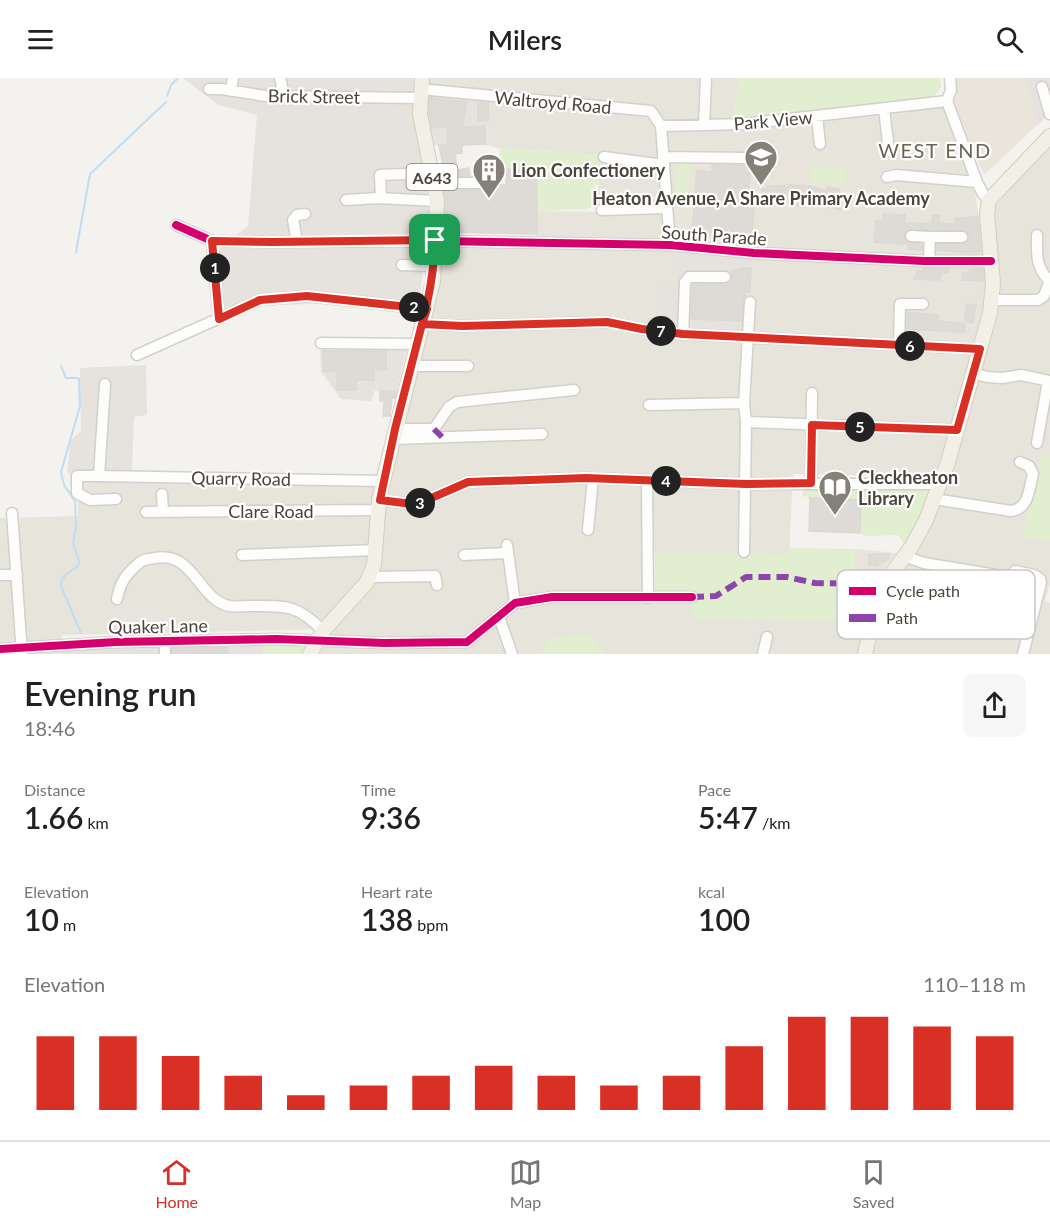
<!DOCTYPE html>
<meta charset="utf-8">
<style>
:root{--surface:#fff;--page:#f6f6f6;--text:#202124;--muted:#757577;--line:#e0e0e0;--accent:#d93025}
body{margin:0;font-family:Lato,sans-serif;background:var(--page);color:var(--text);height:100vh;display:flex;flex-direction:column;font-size:22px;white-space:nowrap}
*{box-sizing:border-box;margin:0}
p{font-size:20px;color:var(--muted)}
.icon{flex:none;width:33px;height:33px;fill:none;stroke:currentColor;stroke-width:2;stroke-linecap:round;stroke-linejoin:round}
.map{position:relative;height:576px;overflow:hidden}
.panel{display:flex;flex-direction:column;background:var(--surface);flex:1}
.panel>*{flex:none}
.pin{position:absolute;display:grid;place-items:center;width:51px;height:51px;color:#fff;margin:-26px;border-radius:12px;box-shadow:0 3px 9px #0006}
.km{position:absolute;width:30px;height:30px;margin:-15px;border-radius:50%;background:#222;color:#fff;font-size:16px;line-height:30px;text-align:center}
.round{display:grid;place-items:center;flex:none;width:63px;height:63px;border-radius:9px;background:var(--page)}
.overview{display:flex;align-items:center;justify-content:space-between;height:102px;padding:0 24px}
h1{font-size:33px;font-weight:600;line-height:45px}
.stats{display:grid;grid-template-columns:repeat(3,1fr);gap:9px;height:102px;padding:6px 24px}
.stats div{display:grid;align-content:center}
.stats b{font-size:30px;font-weight:600}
.stats small{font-size:16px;font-weight:400}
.stats p{font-size:16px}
.chart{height:168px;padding:12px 24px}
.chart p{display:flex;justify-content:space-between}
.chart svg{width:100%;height:108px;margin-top:6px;stroke:var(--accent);stroke-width:6}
header{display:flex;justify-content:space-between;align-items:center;height:78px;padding:0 24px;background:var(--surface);font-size:27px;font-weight:600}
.menu{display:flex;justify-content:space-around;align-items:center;height:84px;border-top:2px solid var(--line);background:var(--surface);font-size:16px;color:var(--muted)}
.menu a{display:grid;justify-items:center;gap:3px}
.menu .active{color:var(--accent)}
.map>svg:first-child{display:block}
.residential{fill:#e7e4dc;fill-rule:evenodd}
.industrial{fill:#e6e2de}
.education{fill:#eae5da}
.green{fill:#e1eecf}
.parking{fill:#e6e3df}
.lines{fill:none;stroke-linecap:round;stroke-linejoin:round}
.stream{stroke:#c0ddf1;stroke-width:2}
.building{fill:#dedbd6;stroke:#dcd9d4;stroke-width:1.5}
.minor-casing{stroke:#d2d0cb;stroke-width:13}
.major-casing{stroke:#d6cebb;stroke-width:16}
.minor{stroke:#fdfdfc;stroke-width:10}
.major{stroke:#f2efe6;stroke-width:14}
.quiet{stroke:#8e44ad;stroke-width:6;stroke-dasharray:12 6;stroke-linecap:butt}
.cycleway-casing{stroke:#fff;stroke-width:11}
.cycleway{stroke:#d6006c;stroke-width:8}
.route-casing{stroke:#fff;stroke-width:12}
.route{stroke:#d93025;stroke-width:8}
.labels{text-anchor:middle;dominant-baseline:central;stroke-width:4.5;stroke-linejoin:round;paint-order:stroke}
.shield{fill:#fff;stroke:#817c74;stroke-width:1.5}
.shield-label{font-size:16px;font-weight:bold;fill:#4b4439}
.street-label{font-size:18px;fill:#4b4439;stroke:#fff}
.poi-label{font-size:18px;font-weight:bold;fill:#4b4439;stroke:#fff;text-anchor:start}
.neighbourhood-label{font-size:20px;letter-spacing:1.5px;fill:#6e6250;stroke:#fff}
.key{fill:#fff;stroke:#c9c7c4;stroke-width:1.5}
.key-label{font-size:16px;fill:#4b4439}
</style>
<header><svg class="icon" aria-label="menu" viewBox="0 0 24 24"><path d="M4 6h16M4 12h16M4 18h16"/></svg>Milers<svg class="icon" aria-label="search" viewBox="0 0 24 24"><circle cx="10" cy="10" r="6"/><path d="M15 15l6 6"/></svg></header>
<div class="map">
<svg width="1050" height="576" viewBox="0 0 1050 576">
<rect width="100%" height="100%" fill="#f4f2ee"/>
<path class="residential" d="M427,0H739L733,50L945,29L975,115L980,148L1006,115L1050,69V379L1042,377L1023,458L1050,463V505L1045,523L1050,525V576H316L331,551L62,557L59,576H0V440L78,438L77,401L389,402L421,277L440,167L536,169L537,133L598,134L599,77L500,70L486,67L491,12L428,8ZM793,396L937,399L921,439L878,508L866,543L697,525L643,526V475L789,476Z
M855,471L897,475L880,496H870L855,494Z"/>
<path class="industrial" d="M183,0H419L413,28L430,142L419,222L223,229L219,171L248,148L257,37L218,27Z
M425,17L490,24L486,67H431L424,36Z
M680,174L753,178L746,255L661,248L664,204H677Z
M407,270L397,313H374L373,320L371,323L341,321L321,294L320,272Z
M146,287L147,337L134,339L132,395L77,401L67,394L71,362L81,353L80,290Z
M277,564L304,569L301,576H59L60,571Z"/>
<path class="education" d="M944,0H1050V35L984,97L945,9Z
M672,83L849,89L850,131L755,127L750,166L678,163Z"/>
<path class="green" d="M739,0H940L941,9L932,21L733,44Z
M500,70L599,77L598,108L593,104L596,112L594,127L587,131L537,133L538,95L498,89Z
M677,83L691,84L689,118L676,117Z
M812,90H845V106H812Z
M1042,377L1050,379V463L1022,458Z
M802,407L935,409L906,469L898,457L866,458L860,455L861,422L808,420L807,417L803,420Z
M789,470L855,471V494L870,496L868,509L872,514L866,543L717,542L692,540V512L655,514V475L788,476Z
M588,555C596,561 600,569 606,576H541L548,561Z
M262,564H277L304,569L301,576H262Z"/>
<path class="parking" d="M1026,0H1050V35L1037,47Z"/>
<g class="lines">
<path class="stream" d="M167,18L171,7L178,0
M76,174L90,96L166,24
M61,288L66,300H77L79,301L80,328L61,394L64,407L75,423L76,450L73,464L79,483L78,488C70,494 61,497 61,508L81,555"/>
</g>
<path class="building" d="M430,20L467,24L462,49L485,48V66L462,67V75L455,76L457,92L469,90L470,98H445L439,67H448L447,49L432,50L429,35Z
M478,25H488L489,42L478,43Z
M712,87H746V94L750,95L747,127L754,128L752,155L740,154V160L692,156L697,92L712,94Z
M507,91L537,95V156L444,154L446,123L444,112H485L492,107H506Z
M790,107L810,108L825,112L828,109L840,111L839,117L844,119L840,132L807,124L805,129L793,128V124L764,126L762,111H768L767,108Z
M883,136L905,137L904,145L932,146L933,137L939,138V146H955V140L978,139L981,173L968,175L937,172V166L966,165L969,160V156L962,152H907L904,157L905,162L910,165L922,166V172L908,171V166L874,164L876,143H883Z
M410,171H426L425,180H410Z
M740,190H751L750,214H746L743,223L741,243L691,241L693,207L731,206L732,192H740Z
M924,190H948V195L941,194L940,202L914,201L918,193H924Z
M974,191H983L984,203L962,202V195H969V192Z
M967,226L976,227L973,245L964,243Z
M907,234L938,237V243L965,246V254L907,251Z
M323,273H386V291L374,292V302H356V312H337V293H324Z
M380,313H396L395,320H392L390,338H383L384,323H380Z
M810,420L861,422L860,455L809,453Z
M869,476H889L888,482L878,485V488L869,487Z
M228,569V576H172V570Z"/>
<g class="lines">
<defs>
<path id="minor" d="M280,0L284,18
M1042,9L1050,36
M209,11H222L265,18L420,20
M420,11L651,33L661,48L670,167
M231,13L233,0
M947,23L977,104L983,116L989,122
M947,23L951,12L950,0
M884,31L889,73
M817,39L820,66
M704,47L706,0
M661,48L745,46L947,23
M604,79L664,87
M663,79L748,80
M887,99L896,97L977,104
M434,105H485
M381,120L380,97L432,95
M346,122L378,120L437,123
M602,132L667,130
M176,147L212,163L273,164L435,163L670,167L754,175L924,183H991
M1037,157C1037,175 1035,190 1050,203
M911,158L930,159
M212,163L219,241
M297,164L293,142L297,137L305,136
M929,183L930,159H962
M402,187L434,188
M992,222H1038L1044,218L1050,202
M422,246L462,248L607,244L642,251L683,256L980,271
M683,256L685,204L689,199H725
M321,265L417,266
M899,268L900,226H923
M137,277L260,222L307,218L427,231
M412,288H468
M973,295L987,299L1002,300L1021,297L1050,303
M105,306L99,398H77V415L90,422L116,421
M649,327L744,325
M746,344L957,352
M395,351H434L449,329L457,324L574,312
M393,361L542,356
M1037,365L1048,303
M99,398L383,403
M647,403L648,520
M811,405L812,315
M162,416L163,434
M934,421L1011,433C1029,431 1029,411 1033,396L1029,388L1020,384
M379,422L404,425H420L468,404L586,400L746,406H940
M146,434L379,432
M12,435L22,576
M588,452L593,400
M507,467L515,525
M744,474L746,344L744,325L750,224
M242,477L376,472
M464,477L508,475
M904,478L924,485L996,497
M1015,493L1034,497L1040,501L1041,505L1023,576
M0,497H17
M369,499L435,498L437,507
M869,506L882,509
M117,521C120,505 126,496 138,486C143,481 148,481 155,480C193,472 199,522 229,528C235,529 242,528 248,528C284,528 296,525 323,553
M499,539L512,576
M0,571L116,564L276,561L384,565L467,564L515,525L552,519H692
M165,572V576
M763,576L767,559"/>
<path id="major" d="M310,576L323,553L367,504L374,487L379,422L383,403L433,204L437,123L420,36L422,0
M865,576L875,531L882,509L912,468L926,442L948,384L990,235L993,205L987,136L989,122L1050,58"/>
</defs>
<use href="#minor" class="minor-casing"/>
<use href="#major" class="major-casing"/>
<use href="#minor" class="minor"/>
<use href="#major" class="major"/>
<path class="quiet" d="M434,351L442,359
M692,519L716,518L746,499H787L815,505L869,506"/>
<defs>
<path id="cycleway" d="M176,147L212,163L273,164L435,163L670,167L754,175L924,183H991
M0,571L116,564L276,561L384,565L467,564L515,525L552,519H692"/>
</defs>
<use href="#cycleway" class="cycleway-casing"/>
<use href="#cycleway" class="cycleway"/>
</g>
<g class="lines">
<defs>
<path id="route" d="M435,162L273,164L212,163L219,241L260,222L307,218L427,231L422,246L395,351L380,422L404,425H420L468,404L586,400L746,406L811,405L812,347L957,352L980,271L683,256L642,251L607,244L462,248L422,246C430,217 434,193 435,162"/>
</defs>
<use href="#route" class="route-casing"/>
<use href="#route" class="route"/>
</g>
<defs>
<symbol id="school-pin" viewBox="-11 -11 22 30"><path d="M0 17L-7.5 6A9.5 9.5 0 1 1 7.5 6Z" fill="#868178" stroke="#fff"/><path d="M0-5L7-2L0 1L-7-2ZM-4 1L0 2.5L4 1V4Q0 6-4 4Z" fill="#fff"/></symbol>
<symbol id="building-pin" viewBox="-11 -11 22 30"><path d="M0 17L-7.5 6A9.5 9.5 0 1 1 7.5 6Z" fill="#868178" stroke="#fff"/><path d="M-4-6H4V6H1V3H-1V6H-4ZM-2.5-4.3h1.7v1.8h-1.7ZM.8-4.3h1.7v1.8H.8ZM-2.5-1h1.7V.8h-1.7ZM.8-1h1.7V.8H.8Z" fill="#fff"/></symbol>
<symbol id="library-pin" viewBox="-11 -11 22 30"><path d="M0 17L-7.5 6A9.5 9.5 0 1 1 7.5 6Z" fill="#868178" stroke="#fff"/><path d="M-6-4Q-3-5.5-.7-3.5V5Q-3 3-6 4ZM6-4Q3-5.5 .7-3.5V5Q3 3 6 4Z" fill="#fff"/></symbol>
</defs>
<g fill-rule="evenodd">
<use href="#school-pin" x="742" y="60" width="38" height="52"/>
<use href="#building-pin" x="470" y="73" width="38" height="52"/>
<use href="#library-pin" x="816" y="390" width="38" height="52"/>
</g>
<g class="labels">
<rect class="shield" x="406.5" y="86" width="51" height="26" rx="4.5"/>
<g class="shield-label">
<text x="432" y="99">A643</text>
</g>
<g class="street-label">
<text transform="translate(314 18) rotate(1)">Brick Street</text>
<text transform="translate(553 24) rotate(5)">Waltroyd Road</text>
<text transform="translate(773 42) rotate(-5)">Park View</text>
<text transform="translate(714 157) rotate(4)">South Parade</text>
<text transform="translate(241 400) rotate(1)">Quarry Road</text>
<text x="271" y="433">Clare Road</text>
<text transform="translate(158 548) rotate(-1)">Quaker Lane</text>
</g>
<g class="poi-label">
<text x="512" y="92">Lion Confectionery</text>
<text x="761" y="120" text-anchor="middle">Heaton Avenue, A Share Primary Academy</text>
<text x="858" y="399">Cleckheaton<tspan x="858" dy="21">Library</tspan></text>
</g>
<g class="neighbourhood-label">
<text x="935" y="72">WEST END</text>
</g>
</g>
<rect x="837" y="492" width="198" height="69" rx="9" class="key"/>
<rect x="849" y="509" width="27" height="8" fill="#d6006c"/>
<rect x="849" y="536" width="27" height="8" fill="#8e44ad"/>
<g class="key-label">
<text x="886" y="519">Cycle path</text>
<text x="886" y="546">Path</text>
</g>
</svg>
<div class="pin" style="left:435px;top:162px;background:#1e9e55"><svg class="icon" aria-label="arrive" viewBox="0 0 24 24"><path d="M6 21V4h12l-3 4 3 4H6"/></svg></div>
<b class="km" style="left:215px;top:190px">1</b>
<b class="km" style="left:414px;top:229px">2</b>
<b class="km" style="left:420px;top:425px">3</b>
<b class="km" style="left:666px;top:403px">4</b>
<b class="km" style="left:860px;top:349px">5</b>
<b class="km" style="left:910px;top:268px">6</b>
<b class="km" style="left:661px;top:253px">7</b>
</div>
<section class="panel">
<div class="overview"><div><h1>Evening run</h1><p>18:46</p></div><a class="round"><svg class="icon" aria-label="share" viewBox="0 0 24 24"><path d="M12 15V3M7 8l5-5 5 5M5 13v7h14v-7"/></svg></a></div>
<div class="stats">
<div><p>Distance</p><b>1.66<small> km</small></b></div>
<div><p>Time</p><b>9:36</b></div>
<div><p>Pace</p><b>5:47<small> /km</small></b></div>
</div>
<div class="stats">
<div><p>Elevation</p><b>10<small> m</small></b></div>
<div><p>Heart rate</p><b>138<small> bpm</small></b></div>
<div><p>kcal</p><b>100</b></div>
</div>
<div class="chart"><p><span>Elevation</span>110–118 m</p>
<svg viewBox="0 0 160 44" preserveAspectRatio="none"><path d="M5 44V14M15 44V14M25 44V22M35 44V30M45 44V38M55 44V34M65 44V30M75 44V26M85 44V30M95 44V34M105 44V30M115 44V18M125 44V6M135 44V6M145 44V10M155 44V14"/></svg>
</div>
</section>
<nav class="menu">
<a class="active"><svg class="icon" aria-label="home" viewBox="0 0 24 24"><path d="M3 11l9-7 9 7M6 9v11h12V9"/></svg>Home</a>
<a><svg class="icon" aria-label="map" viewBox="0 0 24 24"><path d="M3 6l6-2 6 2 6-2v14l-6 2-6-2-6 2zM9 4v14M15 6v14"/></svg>Map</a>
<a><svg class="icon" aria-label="saved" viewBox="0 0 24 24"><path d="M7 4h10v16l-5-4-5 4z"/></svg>Saved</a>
</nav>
